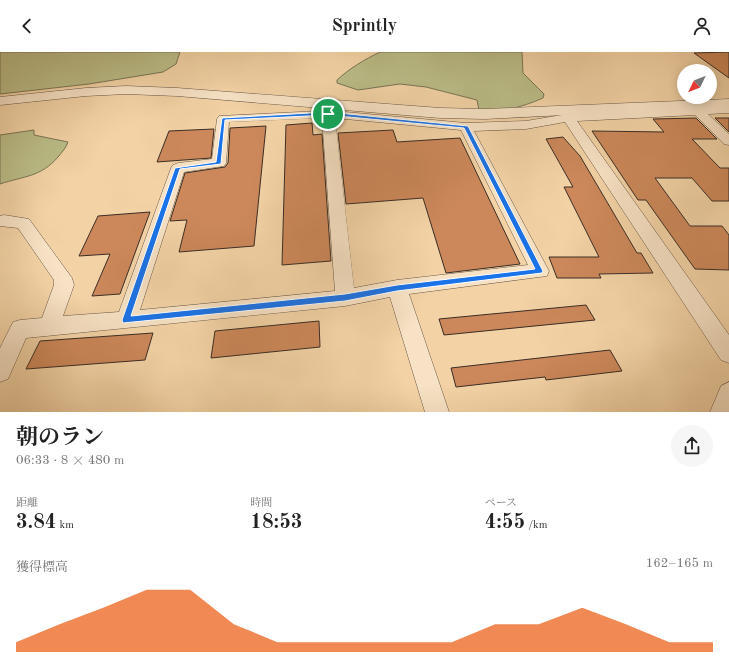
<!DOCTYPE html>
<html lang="ja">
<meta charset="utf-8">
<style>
:root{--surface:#fff;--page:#f6f6f6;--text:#222;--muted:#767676;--accent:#ea580c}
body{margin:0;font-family:"Old Standard TT","Noto Serif JP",serif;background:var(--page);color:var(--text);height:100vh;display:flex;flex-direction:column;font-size:15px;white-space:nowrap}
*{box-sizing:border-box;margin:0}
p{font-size:13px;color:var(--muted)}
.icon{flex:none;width:22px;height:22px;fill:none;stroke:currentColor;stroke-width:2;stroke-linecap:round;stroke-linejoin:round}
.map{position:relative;height:360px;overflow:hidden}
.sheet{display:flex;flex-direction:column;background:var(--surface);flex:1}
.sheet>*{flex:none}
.needle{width:26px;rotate:227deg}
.controls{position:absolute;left:677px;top:12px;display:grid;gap:8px}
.controls a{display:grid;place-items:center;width:40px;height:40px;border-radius:50%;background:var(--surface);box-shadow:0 2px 10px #0003;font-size:20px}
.pin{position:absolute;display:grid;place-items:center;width:34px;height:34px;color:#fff;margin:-17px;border:2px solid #fff;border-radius:50%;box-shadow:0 1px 4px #0007}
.round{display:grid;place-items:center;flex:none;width:42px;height:42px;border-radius:21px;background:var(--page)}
.headline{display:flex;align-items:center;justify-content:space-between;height:68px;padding:0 16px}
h1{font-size:22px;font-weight:700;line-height:30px}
.figures{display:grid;grid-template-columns:repeat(3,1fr);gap:6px;height:68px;padding:4px 16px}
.figures div{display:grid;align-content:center}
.figures b{font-size:20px;font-weight:700}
.figures small{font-size:11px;font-weight:400}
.figures p{font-size:11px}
.chart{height:112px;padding:8px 16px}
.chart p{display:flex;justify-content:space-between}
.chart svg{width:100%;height:72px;margin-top:4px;fill:var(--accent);opacity:.7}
header{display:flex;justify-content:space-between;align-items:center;height:52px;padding:0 16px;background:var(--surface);font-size:18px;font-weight:700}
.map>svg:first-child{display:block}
.green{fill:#babc87;stroke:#7a7456}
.building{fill:#cc885a;stroke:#392d26}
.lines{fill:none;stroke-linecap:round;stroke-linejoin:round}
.minor-casing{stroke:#685646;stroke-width:1}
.tertiary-casing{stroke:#685646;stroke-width:1}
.minor{fill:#f7e2c5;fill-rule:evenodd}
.tertiary{fill:#f7e2c5;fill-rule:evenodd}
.route{fill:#1a73e8;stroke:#fff;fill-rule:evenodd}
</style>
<header><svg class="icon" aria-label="back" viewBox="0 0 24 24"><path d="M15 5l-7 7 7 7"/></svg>Sprintly<svg class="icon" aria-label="person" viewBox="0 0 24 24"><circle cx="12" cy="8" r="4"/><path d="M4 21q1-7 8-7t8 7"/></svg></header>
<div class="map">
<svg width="729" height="360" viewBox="0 0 729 360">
<rect width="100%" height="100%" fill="#f3d3a6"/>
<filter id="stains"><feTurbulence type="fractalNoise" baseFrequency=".005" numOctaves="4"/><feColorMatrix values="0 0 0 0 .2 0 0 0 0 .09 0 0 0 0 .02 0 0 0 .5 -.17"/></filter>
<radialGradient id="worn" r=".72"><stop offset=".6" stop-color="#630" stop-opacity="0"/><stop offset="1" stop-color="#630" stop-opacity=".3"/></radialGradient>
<path class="green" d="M0,0H180L176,12L163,20L89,32L0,42Z
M380,0H522L523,21L544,42L543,46C520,56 503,60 479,58L477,48L426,35L400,32L358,38L337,31V28C350,16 364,8 380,0Z
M34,78V83L68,90C66,96 62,100 58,105C41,125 24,124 0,132V83Z"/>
<path class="building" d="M729,0V26L694,1Z
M696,66L717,87H692L720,116H729V149H712L692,126H655L690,174H722L729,183V218L695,217L646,148H638L592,79L664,80L653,67Z
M715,66H729V80Z
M312,71L313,83L322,82L331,209L282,213L286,73Z
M266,74L254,194L179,200L187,168L170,169L185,121L225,115L228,111L230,76Z
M214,77L211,106L157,110L169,79Z
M393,78L397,90L460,86L520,212L446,221L423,146L346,152L338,81Z
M563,85L580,104L637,201H641L653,221L599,222L601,226H557L549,205H599L564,135H573L546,87Z
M150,160L120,242L92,244L110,202L79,204L98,164Z
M586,253L595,268L444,283L439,267Z
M319,269L320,295L211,306L215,279Z
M153,281L145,308L26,317L40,289Z
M610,298L622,319L546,328L545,325L456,335L451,316Z"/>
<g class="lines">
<defs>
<path id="minor" d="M326,47L332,51L334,59L466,71L526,69L568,62L729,53V61L708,62L729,82V93L724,92L695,63L577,69L729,283V311L721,308L565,70L526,77L474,79L549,219L547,224L409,242L449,360H425L390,245L345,254L26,286L8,327L0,330V296L13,270L20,268L42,266L54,233V228L18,176L0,174V164L4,163L29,167L72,226L74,233L63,264L119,260L171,116L173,113L178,111L212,107L217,67L219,64L321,59L320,51ZM322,66L335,239L140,258L184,120L224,114L226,111L229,70ZM335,66L461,78L528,213L397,228L354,236Z
M729,330V360H710L721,334Z"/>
<path id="tertiary" d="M126,34L177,36L440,56L485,57L729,47V55L485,67L440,66L177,44L126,42L86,44L0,53V45L86,36Z"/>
</defs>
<use href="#minor" class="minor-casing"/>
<use href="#tertiary" class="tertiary-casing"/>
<use href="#minor" class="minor"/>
<use href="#tertiary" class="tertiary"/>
</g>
<path class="route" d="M328,60L468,74L543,219L542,221L397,239L345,249L123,271L122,268L175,116L216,110L222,66ZM328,63L464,76L535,217L397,233L345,242L131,264L180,117L221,112L225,68Z"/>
<rect width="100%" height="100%" filter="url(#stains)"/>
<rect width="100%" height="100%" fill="url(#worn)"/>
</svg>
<div class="controls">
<a><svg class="needle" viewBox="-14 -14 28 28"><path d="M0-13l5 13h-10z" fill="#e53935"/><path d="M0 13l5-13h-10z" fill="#767676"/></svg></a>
</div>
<div class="pin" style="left:328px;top:62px;background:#1e9e55"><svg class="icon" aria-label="arrive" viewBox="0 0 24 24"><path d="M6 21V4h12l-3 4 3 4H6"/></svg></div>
</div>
<section class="sheet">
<div class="headline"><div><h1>朝のラン</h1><p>06:33 · 8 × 480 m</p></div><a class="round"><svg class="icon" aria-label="share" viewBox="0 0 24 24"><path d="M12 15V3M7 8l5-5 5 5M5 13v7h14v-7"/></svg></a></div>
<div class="figures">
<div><p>距離</p><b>3.84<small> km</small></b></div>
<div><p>時間</p><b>18:53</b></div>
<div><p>ペース</p><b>4:55<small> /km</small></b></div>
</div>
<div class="chart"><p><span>獲得標高</span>162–165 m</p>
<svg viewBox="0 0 160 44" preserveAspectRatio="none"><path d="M0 44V38L10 27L20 17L30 6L40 6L50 27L60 38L70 38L80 38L90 38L100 38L110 27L120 27L130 17L140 27L150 38L160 38V44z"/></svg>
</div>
</section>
